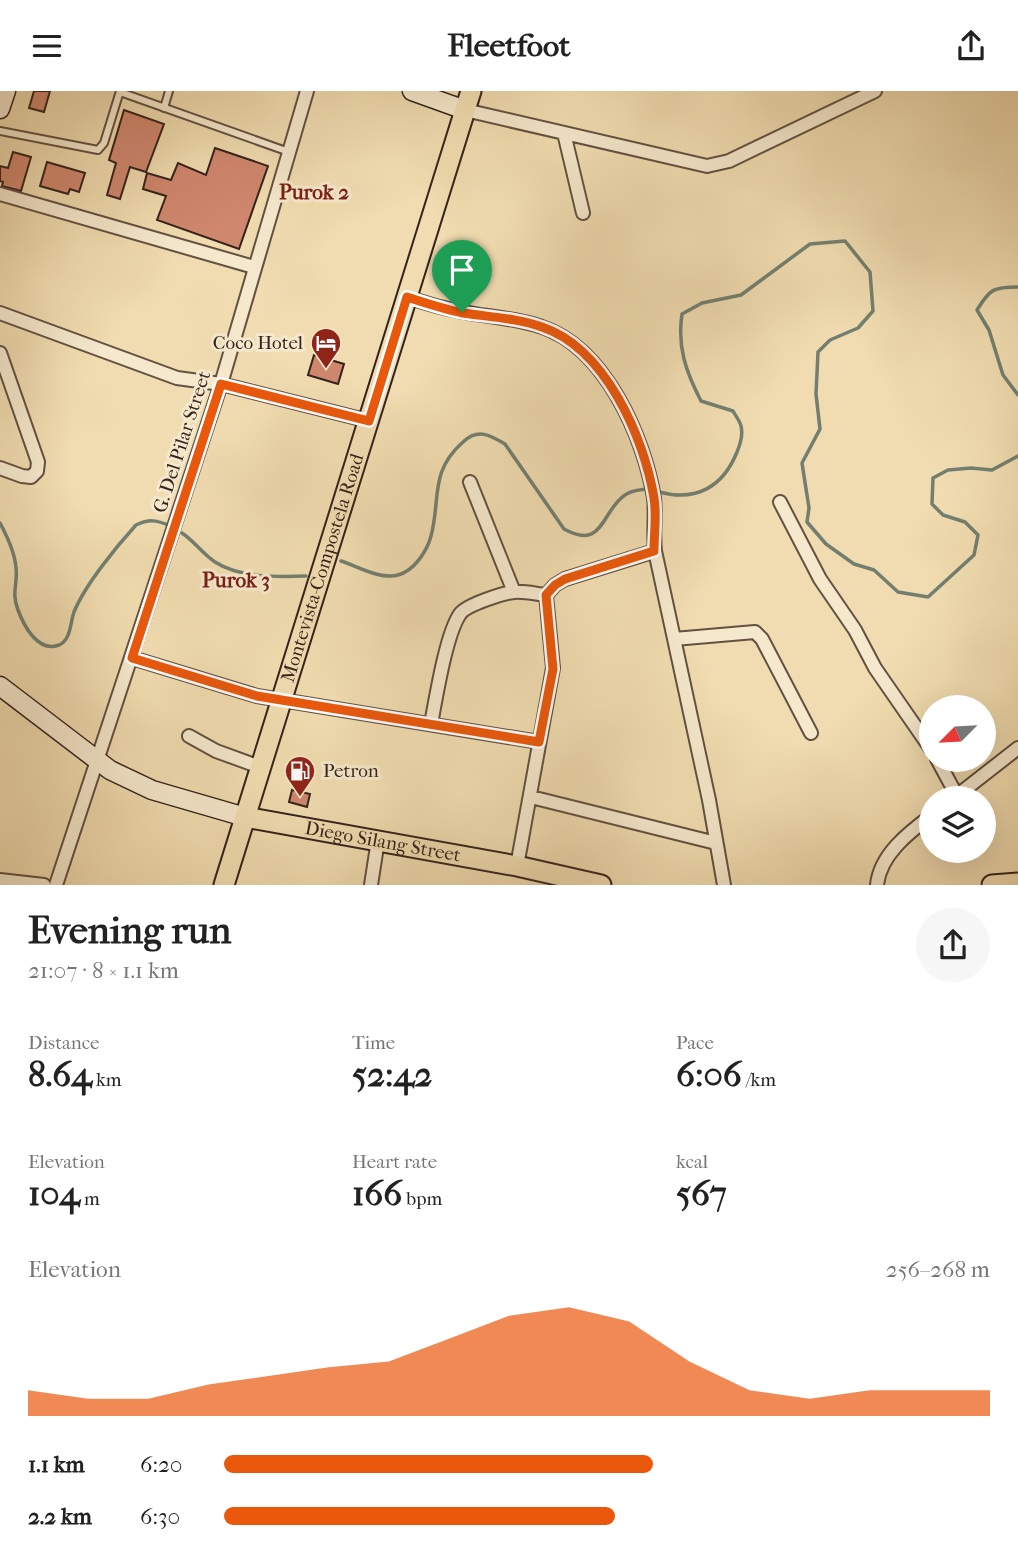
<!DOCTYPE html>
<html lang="en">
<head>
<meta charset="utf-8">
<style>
	body { margin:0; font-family:"IM FELL French Canon",serif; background:#f6f6f6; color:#222; height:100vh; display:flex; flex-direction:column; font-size:26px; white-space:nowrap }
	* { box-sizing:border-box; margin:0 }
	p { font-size:23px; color:#767676 }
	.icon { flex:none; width:38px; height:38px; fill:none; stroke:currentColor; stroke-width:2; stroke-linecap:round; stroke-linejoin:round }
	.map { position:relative; height:794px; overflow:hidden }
	.details { display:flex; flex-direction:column; background:#fff; flex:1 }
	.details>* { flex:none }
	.needle { width:46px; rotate:246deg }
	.tools { position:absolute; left:919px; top:604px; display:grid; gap:14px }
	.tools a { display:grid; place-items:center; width:77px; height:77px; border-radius:50%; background:#fff; box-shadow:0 7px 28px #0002; font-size:35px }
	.pin { position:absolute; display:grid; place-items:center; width:60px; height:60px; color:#fff; margin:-72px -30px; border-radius:50% 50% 50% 0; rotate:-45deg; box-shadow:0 0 7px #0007 }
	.pin .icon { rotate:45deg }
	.round { display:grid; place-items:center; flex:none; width:74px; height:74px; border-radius:37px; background:#f6f6f6 }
	.head { display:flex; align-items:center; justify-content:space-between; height:119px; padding:0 28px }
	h1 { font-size:38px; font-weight:700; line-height:52px }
	.metrics { display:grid; grid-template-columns:repeat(3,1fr); gap:10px; height:119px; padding:7px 28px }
	.metrics div { display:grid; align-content:center }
	.metrics b { font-size:35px; font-weight:700 }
	.metrics small { font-size:19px; font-weight:400 }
	.metrics p { font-size:19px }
	.chart { height:196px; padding:14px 28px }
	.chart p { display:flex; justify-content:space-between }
	.chart svg { width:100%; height:126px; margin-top:7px; fill:#ea580c; opacity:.7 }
	ul { padding:0 28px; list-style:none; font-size:23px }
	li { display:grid; grid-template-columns:112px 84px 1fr; align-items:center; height:52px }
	li i { height:18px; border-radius:9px; background:#ea580c }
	header { display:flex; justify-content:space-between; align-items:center; height:91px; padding:0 28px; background:#fff; font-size:32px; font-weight:700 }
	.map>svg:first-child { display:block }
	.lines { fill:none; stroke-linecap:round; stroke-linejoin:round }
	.stream { stroke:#727f70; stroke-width:3.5 }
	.building { fill:#cf876e; stroke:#34231c; stroke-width:2 }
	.lane-casing { stroke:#635141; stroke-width:10 }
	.street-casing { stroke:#635141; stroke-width:16 }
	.secondary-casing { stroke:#34231c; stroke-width:21 }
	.primary-casing { stroke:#34231c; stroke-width:23 }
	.lane { stroke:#f5e8cc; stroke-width:6 }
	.street { stroke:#f5e8cc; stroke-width:12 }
	.secondary { stroke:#f5e8cc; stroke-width:18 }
	.primary { stroke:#f0dcb0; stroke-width:19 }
	.route-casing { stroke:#fff; stroke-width:14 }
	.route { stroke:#ea580c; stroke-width:9 }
	.labels { text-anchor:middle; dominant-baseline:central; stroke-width:6; stroke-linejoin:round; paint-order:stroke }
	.poi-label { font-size:19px; fill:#34231c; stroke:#f5e8cc; text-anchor:end }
	.street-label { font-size:19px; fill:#34231c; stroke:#f5e8cc }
	.neighbourhood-label { font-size:21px; font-weight:bold; fill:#7a1f14; stroke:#f5e8cc }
</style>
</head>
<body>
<header><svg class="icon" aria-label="menu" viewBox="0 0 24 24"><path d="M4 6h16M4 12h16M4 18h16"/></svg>Fleetfoot<svg class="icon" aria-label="share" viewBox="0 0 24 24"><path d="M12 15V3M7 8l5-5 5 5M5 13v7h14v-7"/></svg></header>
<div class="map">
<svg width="1018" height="794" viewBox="0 0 1018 794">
	<rect width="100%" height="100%" fill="#f0dcb0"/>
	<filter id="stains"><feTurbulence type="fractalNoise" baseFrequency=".00286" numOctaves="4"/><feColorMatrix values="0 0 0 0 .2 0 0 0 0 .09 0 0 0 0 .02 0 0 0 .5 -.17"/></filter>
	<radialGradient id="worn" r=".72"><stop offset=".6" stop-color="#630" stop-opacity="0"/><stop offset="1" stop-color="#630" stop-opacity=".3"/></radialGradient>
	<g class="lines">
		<path class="stream" d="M1018,196C993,196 990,198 977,219L989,239L1003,284L1018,304
			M659,401C696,411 723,396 737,361C740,354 743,343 741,335C740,330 735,324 733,320L701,310C686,281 677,256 682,223L702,212L741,204L810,153L845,150L870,181L873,220L858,237L830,249L818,261L816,303L820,338L802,372L809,417L807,431L826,453L854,473L874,479L898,501L928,506L974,464L978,444L965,431L943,424L932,413L933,387L948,379L971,377L992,379L1018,365
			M0,432C7,445 15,462 16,477C18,493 11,501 18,519C24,535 38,562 59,554C71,549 70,532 74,521C85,494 116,456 136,434C149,428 156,429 168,434
			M182,442C194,450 203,463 215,471C240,487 277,486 306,485
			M341,470C357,475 380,489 398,484C414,480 427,460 431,445C441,408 429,381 463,351C478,337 490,344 505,353L564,438C604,460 601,420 625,404C631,399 640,399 647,398"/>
	</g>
	<path class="building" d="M34,0H50L44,21L29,17Z
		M124,19L164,33L146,81L130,76L120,108L107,104L116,72L109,69Z
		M215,57L268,75L239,158L157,129L166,105L143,98L147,82L171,89L178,72L206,84Z
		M13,61L31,66L21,100L2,95L3,91L0,90V75L8,77Z
		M47,71L85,82L79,101L70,98L68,103L40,95Z
		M314,264L344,273L338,293L308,284Z
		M292,699L310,703L307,716L289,711Z"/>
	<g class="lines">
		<g class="lane-casing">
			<path id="lane" d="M120,1L289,61
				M164,17L169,0
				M0,40L98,59L104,52L120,0"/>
		</g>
		<g class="street-casing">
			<path id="street" d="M465,19L707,75L729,70L875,0
				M564,42L583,122
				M0,103L254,176
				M407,206C425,212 444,218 463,221C489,226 517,227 542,236C605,257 644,346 654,407C656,424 653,442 655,460L709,709L724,794
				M0,222L177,287L221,293L369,330
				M0,262L38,371L37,380L31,386L22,385L0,377
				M470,391L514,501
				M780,411L820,488L855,539L875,577L931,658
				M674,548L755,541L762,548L811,642
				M132,567L257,605L539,651
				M431,633C436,607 446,543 460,523C466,514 503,502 514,501C525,500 536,503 546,504
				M189,645L216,660L260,676
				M937,668L957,705
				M531,706L716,752
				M954,707L1018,657
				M517,775L553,577L546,504L555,494L565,488L655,460
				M0,789L44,794
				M56,794L221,293L307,0
				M371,794L378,749
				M877,794C880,764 908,742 931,725"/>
		</g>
		<g class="secondary-casing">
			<path id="secondary" d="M412,0L465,19
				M0,18L6,0
				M0,595L110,679L152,699L245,726"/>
		</g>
		<g class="primary-casing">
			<g id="primary">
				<path id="s1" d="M245,726L517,775L601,794"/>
				<path id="s2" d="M224,794L471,0"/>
				<path d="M992,794L1018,792"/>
			</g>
		</g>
		<use href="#lane" class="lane"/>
		<use href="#street" class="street"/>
		<use href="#secondary" class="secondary"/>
		<use href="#primary" class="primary"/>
	</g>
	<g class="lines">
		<g class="route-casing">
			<path id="route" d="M407,206C425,212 444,218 463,222C489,226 517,227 542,236C605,257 644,346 654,407C657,424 654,442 654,460L565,488L555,494L546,504L553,578L539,651L257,605L132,567L221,293L369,330Z"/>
		</g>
		<use href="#route" class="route"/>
	</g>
	<defs>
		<g id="hotel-pin" transform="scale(1.575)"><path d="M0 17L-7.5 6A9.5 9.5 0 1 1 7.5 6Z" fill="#8f2418" stroke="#f5e8cc"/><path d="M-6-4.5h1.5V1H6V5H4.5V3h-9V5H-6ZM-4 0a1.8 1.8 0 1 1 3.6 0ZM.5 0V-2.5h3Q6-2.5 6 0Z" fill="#fff"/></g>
		<g id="fuel-pin" transform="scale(1.575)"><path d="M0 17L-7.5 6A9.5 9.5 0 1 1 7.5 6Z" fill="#8f2418" stroke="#f5e8cc"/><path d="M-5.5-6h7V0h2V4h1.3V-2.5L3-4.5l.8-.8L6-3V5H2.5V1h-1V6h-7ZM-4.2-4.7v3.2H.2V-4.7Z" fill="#fff"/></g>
	</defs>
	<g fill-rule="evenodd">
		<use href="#hotel-pin" x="326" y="252"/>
		<use href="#fuel-pin" x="300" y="680"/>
	</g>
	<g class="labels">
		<g class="poi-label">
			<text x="303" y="252">Coco Hotel</text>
			<text x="323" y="680" text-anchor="start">Petron</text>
		</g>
		<g class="street-label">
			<text transform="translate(182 351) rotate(-72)">G. Del Pilar Street</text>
			<text stroke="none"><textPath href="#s2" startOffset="332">Montevista-Compostela Road</textPath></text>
			<text stroke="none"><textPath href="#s1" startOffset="140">Diego Silang Street</textPath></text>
		</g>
		<g class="neighbourhood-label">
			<text x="314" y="101">Purok 2</text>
			<text x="236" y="489">Purok 3</text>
		</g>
	</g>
	<rect width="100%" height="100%" filter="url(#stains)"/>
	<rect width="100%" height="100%" fill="url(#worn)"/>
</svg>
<div class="tools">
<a><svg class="needle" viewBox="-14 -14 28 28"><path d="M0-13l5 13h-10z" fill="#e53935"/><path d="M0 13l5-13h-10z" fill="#767676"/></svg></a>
<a><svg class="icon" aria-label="layers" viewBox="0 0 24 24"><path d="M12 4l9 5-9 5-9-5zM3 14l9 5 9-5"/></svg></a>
</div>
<div class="pin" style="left:462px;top:221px;background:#1e9e55"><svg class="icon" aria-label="arrive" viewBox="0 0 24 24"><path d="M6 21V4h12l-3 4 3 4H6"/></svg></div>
</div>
<section class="details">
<div class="head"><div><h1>Evening run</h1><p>21:07 · 8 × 1.1 km</p></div><a class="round"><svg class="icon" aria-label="share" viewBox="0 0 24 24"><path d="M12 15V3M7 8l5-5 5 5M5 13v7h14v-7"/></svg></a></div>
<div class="metrics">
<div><p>Distance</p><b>8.64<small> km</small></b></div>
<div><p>Time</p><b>52:42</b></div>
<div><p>Pace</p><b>6:06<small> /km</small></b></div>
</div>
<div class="metrics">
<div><p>Elevation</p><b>104<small> m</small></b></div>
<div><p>Heart rate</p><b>166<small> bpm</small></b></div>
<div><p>kcal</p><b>567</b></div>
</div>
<div class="chart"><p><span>Elevation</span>256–268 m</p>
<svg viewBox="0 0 160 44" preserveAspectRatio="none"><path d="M0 44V35L10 38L20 38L30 33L40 30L50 27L60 25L70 17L80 9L90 6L100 11L110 25L120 35L130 38L140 35L150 35L160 35V44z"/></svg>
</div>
<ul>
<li><b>1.1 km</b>6:20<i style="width:56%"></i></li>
<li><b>2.2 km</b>6:30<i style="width:51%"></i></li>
</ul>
</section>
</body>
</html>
